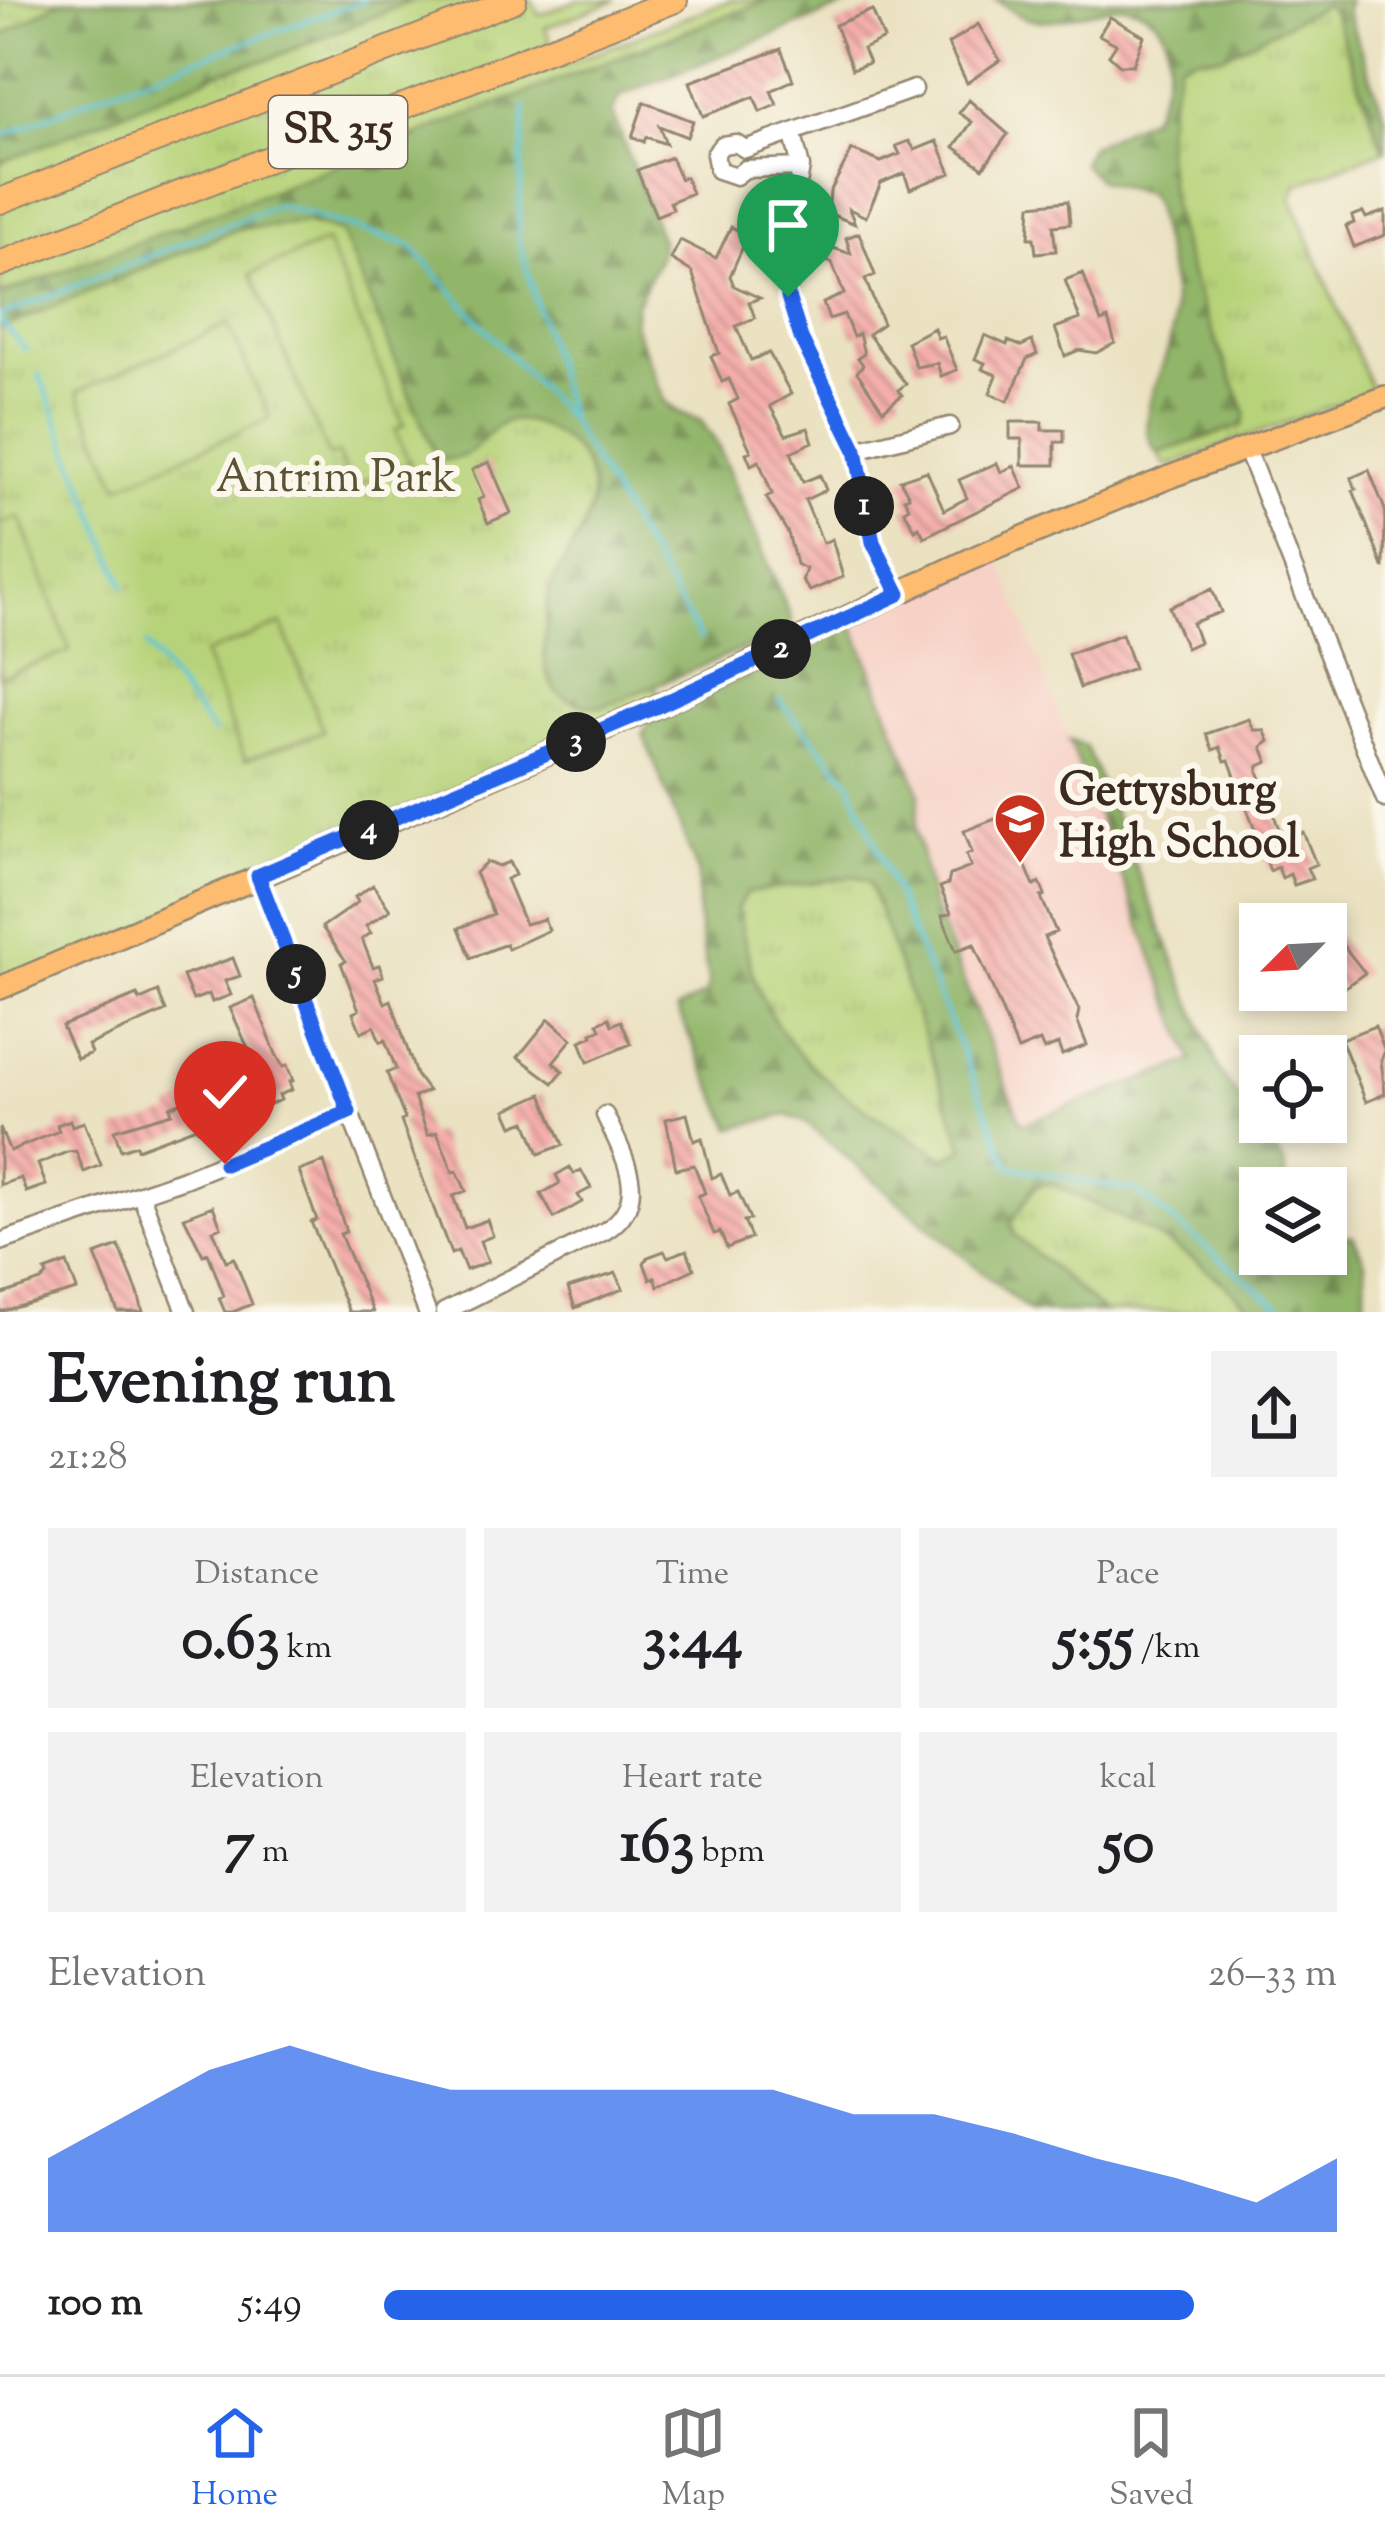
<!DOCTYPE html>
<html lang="en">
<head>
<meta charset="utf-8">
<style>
	body { margin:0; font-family:"Sorts Mill Goudy",serif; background:#f2f2f2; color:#202124; height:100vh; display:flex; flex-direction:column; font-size:45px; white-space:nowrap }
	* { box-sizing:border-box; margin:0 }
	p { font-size:39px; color:#757577 }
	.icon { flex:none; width:66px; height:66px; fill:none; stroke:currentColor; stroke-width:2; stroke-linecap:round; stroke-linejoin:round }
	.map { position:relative; height:1312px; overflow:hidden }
	.sheet { display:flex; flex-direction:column; background:#fff; flex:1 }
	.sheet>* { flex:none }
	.needle { width:78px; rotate:246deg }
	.controls { position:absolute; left:1239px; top:903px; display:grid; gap:24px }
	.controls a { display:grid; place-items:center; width:108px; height:108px; border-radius:0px; background:#fff; box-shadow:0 6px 18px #0003; font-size:60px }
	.pin { position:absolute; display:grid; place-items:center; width:102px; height:102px; color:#fff; margin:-123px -51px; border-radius:50% 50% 50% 0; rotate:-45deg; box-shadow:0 0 12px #0007 }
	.pin .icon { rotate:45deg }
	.km { position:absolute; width:60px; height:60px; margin:-30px; border-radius:50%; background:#222; color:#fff; font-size:33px; line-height:60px; text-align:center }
	.round { display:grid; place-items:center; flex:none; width:126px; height:126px; border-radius:0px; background:#f2f2f2 }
	.headline { display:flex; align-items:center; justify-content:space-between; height:204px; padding:0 48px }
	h1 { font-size:66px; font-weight:800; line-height:90px }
	.metrics { display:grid; grid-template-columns:repeat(3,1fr); gap:18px; height:204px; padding:12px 48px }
	.metrics div { display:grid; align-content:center; border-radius:0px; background:#f2f2f2; text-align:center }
	.metrics b { font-size:60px; font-weight:800 }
	.metrics small { font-size:33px; font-weight:400 }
	.metrics p { font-size:33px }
	.chart { height:336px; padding:24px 48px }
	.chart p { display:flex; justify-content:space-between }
	.chart svg { width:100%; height:216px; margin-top:12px; fill:#2563eb; opacity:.7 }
	ul { padding:0 48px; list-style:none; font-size:39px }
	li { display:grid; grid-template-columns:192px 144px 1fr; align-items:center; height:90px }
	li i { height:30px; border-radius:15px; background:#2563eb }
	.dock { display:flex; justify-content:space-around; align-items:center; height:168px; border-top:3px solid #e0e0e0; background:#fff; font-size:33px; color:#757577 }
	.dock a { display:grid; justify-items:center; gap:6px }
	.dock .current { color:#2563eb }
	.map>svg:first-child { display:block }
	.built { fill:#f7d1c6 }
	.grass { fill:url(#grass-tufts); stroke:#797e4c; stroke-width:3 }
	.forest { fill:url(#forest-firs); stroke:#667044; stroke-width:3; fill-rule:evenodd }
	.pitch { fill:#b7d379; stroke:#797e4c; stroke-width:3 }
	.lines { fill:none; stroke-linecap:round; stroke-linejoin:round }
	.stream { stroke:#5ac4d4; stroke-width:4.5 }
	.building { fill:url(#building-back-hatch) }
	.minor-casing { stroke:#938670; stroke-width:21 }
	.major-casing { stroke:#938670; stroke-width:26 }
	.highway-casing { stroke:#938670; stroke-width:28 }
	.minor { stroke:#fff; stroke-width:16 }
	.major { stroke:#fdbc6f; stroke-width:21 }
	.highway { stroke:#fdbc6f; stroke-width:24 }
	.route-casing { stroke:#fff; stroke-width:24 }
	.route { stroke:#2563eb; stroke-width:15 }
	.labels { text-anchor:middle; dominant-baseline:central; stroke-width:12; stroke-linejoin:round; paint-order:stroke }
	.shield { fill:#fbf7ec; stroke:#75685c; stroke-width:3 }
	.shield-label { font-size:42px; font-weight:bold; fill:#3b2a1e }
	.park-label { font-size:45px; fill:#5a5435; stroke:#fbf7ec }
	.poi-label { font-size:45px; font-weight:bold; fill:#3b2a1e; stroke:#fbf7ec; text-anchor:start }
</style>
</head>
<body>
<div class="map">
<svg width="1385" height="1312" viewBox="0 0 1385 1312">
	<defs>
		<pattern id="grass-tufts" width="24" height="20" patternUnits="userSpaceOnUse" patternTransform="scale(3)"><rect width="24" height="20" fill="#b7d379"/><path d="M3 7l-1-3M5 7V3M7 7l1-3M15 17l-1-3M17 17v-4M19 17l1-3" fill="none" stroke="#9eb568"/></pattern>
		<pattern id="forest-firs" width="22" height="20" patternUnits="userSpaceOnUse" patternTransform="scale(3)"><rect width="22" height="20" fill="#91b569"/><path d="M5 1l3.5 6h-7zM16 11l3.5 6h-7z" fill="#789356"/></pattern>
		<pattern id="building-back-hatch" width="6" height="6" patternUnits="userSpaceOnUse" patternTransform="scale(3)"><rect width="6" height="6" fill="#f5afac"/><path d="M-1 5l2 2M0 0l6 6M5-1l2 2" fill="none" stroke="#c88f8b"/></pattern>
	</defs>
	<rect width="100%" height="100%" fill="#fbf7ec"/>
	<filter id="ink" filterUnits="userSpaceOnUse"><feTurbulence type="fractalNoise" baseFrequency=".00833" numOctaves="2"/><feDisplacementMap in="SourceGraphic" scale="24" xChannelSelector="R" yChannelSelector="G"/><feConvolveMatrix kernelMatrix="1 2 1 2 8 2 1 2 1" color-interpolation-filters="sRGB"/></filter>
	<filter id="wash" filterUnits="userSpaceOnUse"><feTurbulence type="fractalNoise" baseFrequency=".004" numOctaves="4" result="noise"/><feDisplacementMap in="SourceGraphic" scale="48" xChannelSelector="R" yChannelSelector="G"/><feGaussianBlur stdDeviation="2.7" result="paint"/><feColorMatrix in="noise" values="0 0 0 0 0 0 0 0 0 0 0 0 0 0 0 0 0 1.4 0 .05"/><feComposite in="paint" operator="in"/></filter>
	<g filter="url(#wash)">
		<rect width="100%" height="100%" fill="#ebe2c2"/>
		<path class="built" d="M998,555L1193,1061L1021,1124L931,902L916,828L919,793L853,624Z"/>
		<path class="grass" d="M0,0H532L539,15L578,0H616L545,28L561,66L730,0H768L565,77L640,254L634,324L664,400L717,444L792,621L653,681L662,704L0,988Z
			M1325,4L1333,13L1384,150L1296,185L1292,199L1372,391L1166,467L1158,453L1243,425C1210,333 1165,236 1166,136C1166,112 1175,86 1179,63L1193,57L1223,56Z
			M862,817L992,1137L1260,1254L1285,1312H1063L789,1099L720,885Z"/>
		<path class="forest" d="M61,0H414L269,59L220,72L0,163V37Z
			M768,0H860L621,95L612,112L661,241L660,255L635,306L634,325L664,400L673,410L701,421L717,444L792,621L788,631L602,707C546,703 541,675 546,626C547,615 546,599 550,589C570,541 619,501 573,448C560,435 536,420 517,420C492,420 484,445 465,455C458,459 445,459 438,461L341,232L307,222L237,229L0,329V295Z
			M996,0H1349L1346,10L1385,116V152L1333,13L1325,5L1222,56L1193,57L1179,63C1175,87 1166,113 1166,137C1165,235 1210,324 1246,413L1243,425L1158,453C1131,423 1161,378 1169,346C1182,299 1163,251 1154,205L1148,193L1100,181L1082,163L1090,147L1151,116C1169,79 1186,20 1130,7C1106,2 1059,27 1028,19C1018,16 1005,5 996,0Z
			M853,624L920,793L916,828L931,902L1022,1124L1193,1061L1069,740L1086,747L1220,1072L1284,1163L1286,1188H1260V1254H1326V1237L1353,1236L1365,1262V1312H1253C1200,1250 1123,1219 1051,1183L1036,1186L1011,1222L1015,1236L1104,1312H1030L805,1122L788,1115L732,1128L677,1009L706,994L709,984L698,920V872L643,734L649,722ZM855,876L869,882L964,1148L946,1158C877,1118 799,1076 763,1000C750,973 745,939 737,909L746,893Z"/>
		<path class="pitch" d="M326,242L404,425L395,430L409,463L352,487L338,454L329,457L251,274Z
			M228,324L270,418L119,486L77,392Z
			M20,517L70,651L0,677V524Z
			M282,624L323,731L245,760L204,654Z"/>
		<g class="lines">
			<path class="stream" d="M525,107L518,237L569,420L700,638
				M0,137L103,93L364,0
				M0,316L278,205L410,245L569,420
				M0,321L26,350
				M39,374L124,586
				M146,645L214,733
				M779,700L849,780L1010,1167L1136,1191L1287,1312"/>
		</g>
		<g id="blocks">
			<path class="building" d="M872,10L884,39L863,49L869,63L852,69L835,25Z
				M1110,17L1144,36L1133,65H1120L1109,55L1116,44L1099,35Z
				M978,24L1000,60L967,83L948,44Z
				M781,49L793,80L771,91L777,105L760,112L754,97L703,116L690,82Z
				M969,100L1008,134L983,168L954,147L972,122L959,113Z
				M644,102L693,121L687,137L659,126L666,144L646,137L644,142L632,137Z
				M909,141L915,150L937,141L951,173L910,189L904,173L881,183L866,217L849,209L855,224L828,213L830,192L852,150L881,162L900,154L896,146Z
				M671,157L680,179L685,177L692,193L670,202L673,209L656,216L637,170Z
				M1068,201L1070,224L1053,226L1056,251L1036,253L1034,238H1029L1031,205Z
				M1385,211V235L1354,247L1346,226L1354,223L1352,216L1363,212L1366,218Z
				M731,227L748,235L730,276L734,286L760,298L749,302L755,318L736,326L751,360L769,353L791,394L770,406L786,435L808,428L813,442L791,452L803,482L820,475L826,490L805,500L823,543L832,539L843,577L810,591L802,581L806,569L796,564L788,533L766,497L772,494L759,461L751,465L746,453L751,451L729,404L738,399L729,379L722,382L711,356L719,353L692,272L671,259L680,240L716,258Z
				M859,233L875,275L865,279L883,324L868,334L906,384L898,390L902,395L883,410L857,372L863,365L858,358L864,354L859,334L853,337L844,314L829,319L823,303L844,294L832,263L819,258L824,245L851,254L846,238Z
				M1083,273L1101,322L1108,319L1115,343L1096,353L1079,350L1065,356L1055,328L1080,319L1065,280Z
				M934,328L937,338L943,336L957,370L941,376L937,363L916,367L907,342Z
				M985,335L1007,345L1008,341L1021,346L1032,341L1037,354L1027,359L1008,401L990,393L997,375L982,369L985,363L975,359Z
				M1010,422H1042V430H1064V442H1055V465H1022V439H1010Z
				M489,462L511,513L488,523L478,500L484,497L472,470Z
				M997,463L1001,472L1014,466L1024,488L924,537L919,527L915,530L904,510L909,507L904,498L909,496L900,480L927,471L944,510L967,498L959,480Z
				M1369,470L1385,510L1384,569L1353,490L1356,489L1351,478Z
				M1212,589L1221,612L1192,623L1199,642L1186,648L1169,607Z
				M1122,634L1134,668L1080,688L1068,654Z
				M1249,719L1254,730H1264L1269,741L1262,747L1268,762L1259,766L1258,771L1283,840L1303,832L1316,864L1307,868L1312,879L1294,885L1290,874L1282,878L1278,867L1270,871L1229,760L1225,761L1220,747L1213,750L1206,734Z
				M1000,817L1007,820L1034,886L1040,883L1045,895L1041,897L1056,932L1044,937L1079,1010L1077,1020L1087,1045L1062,1055L1058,1044L1044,1050L1040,1041L1018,1050L974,944L956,951L942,916L951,913L940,887L948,884L950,875L971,867L966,855L972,852L964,831Z
				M509,862L515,875L506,879L525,924L544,919L549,930L508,949L506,944L471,958L459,928L493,914L475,873L486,862L499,866Z
				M373,885L390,910L366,926L371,933L362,939L373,967L379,965L383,976L375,979L385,1003L391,1000L416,1075L428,1091L414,1097L428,1135L437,1132L453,1172L457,1171L466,1191L453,1196L465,1228L487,1220L493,1236L480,1241L488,1262L466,1270L458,1251L451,1254L401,1121L405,1119L387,1073L396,1069L385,1040L380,1042L374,1026L361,1032L353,1013L359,1010L341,963L346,961L322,927L358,902L355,897Z
				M1326,924L1365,973L1341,990L1326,968Z
				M233,958L240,976L225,981L231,995L212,1002L209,994L193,1000L183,976Z
				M158,992L166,1011L88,1045L91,1053L77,1059L62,1026L137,995L140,1000Z
				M254,998L276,1054L283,1067L287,1065L293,1081L289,1082L292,1090L279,1095L281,1100L255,1110L249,1093L257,1089L253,1080L261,1077L230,1008Z
				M609,1018L612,1025L621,1021L631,1044L588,1062L580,1041L593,1036L592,1033L601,1029L598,1023Z
				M549,1019L572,1039L553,1062L563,1071L553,1083L518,1057Z
				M1375,1026L1385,1051L1381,1060L1385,1094L1366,1102L1341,1039Z
				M542,1094L563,1145L539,1154L526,1121L513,1126L506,1110Z
				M183,1102L185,1109L203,1103L210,1126L198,1130L196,1127L137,1149L136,1145L121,1150L114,1130L172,1113L170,1107Z
				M687,1114L694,1141L702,1138L712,1178L721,1174L730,1195L738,1192L750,1219L744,1221L751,1238L727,1248L720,1232L714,1234L698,1196L705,1193L694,1165L676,1169L666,1119Z
				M70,1120L72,1126L84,1122L101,1165L84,1172L76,1151L67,1152L38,1164L46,1185L26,1192L21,1178L0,1185V1128L10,1151L59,1131L57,1125Z
				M324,1162L346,1232L340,1234L373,1312H349L311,1222L317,1220L299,1171Z
				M570,1167L574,1174L581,1170L591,1188L578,1195L582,1202L554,1218L541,1194L560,1183L556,1175Z
				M213,1206L221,1227L213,1230L226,1261L234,1258L252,1304L233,1312H225L219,1298L224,1296L208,1253L203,1255L184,1217Z
				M119,1246L138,1293L143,1312H118L95,1255Z
				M687,1250L694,1269L658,1286L655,1277L650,1279L644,1263L648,1257L664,1251L668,1257Z
				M67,1263L77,1290L0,1312V1295L41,1281L47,1275L45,1271Z
				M616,1273L623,1289L575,1308L568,1288Z"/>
		</g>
	</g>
	<g filter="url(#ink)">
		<use href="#blocks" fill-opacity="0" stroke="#938670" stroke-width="3"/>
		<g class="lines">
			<g class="minor-casing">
				<path id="minor" d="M793,135L801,167L787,247L788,297L801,337L856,450L873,542L899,594
					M801,167L745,169L736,176L718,170L715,154L722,145L736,143L745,149L914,89
					M1246,448L1385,799
					M856,450L950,426
					M258,876L427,1312
					M141,1195L186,1312
					M0,1242L184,1179L349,1112
					M444,1312L605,1231C653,1201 623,1155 605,1115"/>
			</g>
			<g class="major-casing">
				<path id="major" d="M0,988L662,704L980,555L1172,476L1385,397"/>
			</g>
			<g class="highway-casing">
				<path id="highway" d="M0,201L514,0
					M0,264L675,0"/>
			</g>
			<use href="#minor" class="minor"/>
			<use href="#major" class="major"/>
			<use href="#highway" class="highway"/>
		</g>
	</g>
	<g class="lines" filter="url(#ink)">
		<g class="route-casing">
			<path id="route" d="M225,1164L349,1112L258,876L662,704L899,594L873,542L856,450L801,338L788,297"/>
		</g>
		<use href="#route" class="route"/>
	</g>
	<defs>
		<g id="school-pin" transform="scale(2.7)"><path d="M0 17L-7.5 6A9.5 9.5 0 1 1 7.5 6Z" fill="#c8321e" stroke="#fbf7ec"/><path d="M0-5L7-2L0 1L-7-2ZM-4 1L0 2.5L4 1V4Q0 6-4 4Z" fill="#fff"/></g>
	</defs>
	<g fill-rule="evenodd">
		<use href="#school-pin" x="1020" y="819"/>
	</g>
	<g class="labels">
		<rect class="shield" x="269" y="96" width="138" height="72" rx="9"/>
		<g class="shield-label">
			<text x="338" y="132">SR 315</text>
		</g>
		<g class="park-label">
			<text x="336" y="480">Antrim Park</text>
		</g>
		<g class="poi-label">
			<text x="1059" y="793">Gettysburg<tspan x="1059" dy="52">High School</tspan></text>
		</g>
	</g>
</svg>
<div class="controls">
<a><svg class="needle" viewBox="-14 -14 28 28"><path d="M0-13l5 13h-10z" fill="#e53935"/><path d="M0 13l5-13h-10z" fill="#757577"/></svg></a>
<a><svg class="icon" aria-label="locate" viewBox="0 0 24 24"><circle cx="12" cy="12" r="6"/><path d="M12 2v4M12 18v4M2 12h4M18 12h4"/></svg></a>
<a><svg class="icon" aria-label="layers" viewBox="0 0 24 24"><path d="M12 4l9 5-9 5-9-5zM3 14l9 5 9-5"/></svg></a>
</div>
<div class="pin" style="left:788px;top:297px;background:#1e9e55"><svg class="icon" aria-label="arrive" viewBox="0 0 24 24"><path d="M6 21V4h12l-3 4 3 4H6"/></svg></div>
<div class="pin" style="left:225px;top:1164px;background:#d93025"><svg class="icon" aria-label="check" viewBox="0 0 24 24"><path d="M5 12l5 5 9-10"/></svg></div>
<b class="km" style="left:864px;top:506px">1</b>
<b class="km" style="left:781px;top:649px">2</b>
<b class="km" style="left:576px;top:742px">3</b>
<b class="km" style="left:369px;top:830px">4</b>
<b class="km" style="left:296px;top:974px">5</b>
</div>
<section class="sheet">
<div class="headline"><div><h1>Evening run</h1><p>21:28</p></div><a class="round"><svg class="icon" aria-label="share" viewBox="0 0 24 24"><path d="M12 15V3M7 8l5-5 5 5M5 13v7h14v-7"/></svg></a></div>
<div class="metrics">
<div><p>Distance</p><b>0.63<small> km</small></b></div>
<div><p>Time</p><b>3:44</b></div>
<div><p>Pace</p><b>5:55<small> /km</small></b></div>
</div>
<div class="metrics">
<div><p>Elevation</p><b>7<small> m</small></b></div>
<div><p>Heart rate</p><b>163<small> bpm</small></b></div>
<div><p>kcal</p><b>50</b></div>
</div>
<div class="chart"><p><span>Elevation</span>26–33 m</p>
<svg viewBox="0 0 160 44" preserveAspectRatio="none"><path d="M0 44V29L10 20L20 11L30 6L40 11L50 15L60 15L70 15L80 15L90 15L100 20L110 20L120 24L130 29L140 33L150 38L160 29V44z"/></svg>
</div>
<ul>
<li><b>100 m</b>5:49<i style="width:85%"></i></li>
</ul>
</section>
<nav class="dock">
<a class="current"><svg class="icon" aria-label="home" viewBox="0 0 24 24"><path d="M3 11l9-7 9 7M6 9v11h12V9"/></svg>Home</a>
<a><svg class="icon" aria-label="map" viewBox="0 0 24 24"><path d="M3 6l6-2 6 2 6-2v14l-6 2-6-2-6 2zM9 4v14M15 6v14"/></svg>Map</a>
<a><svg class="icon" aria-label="saved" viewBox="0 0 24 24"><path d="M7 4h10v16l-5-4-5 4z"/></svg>Saved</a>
</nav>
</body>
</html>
